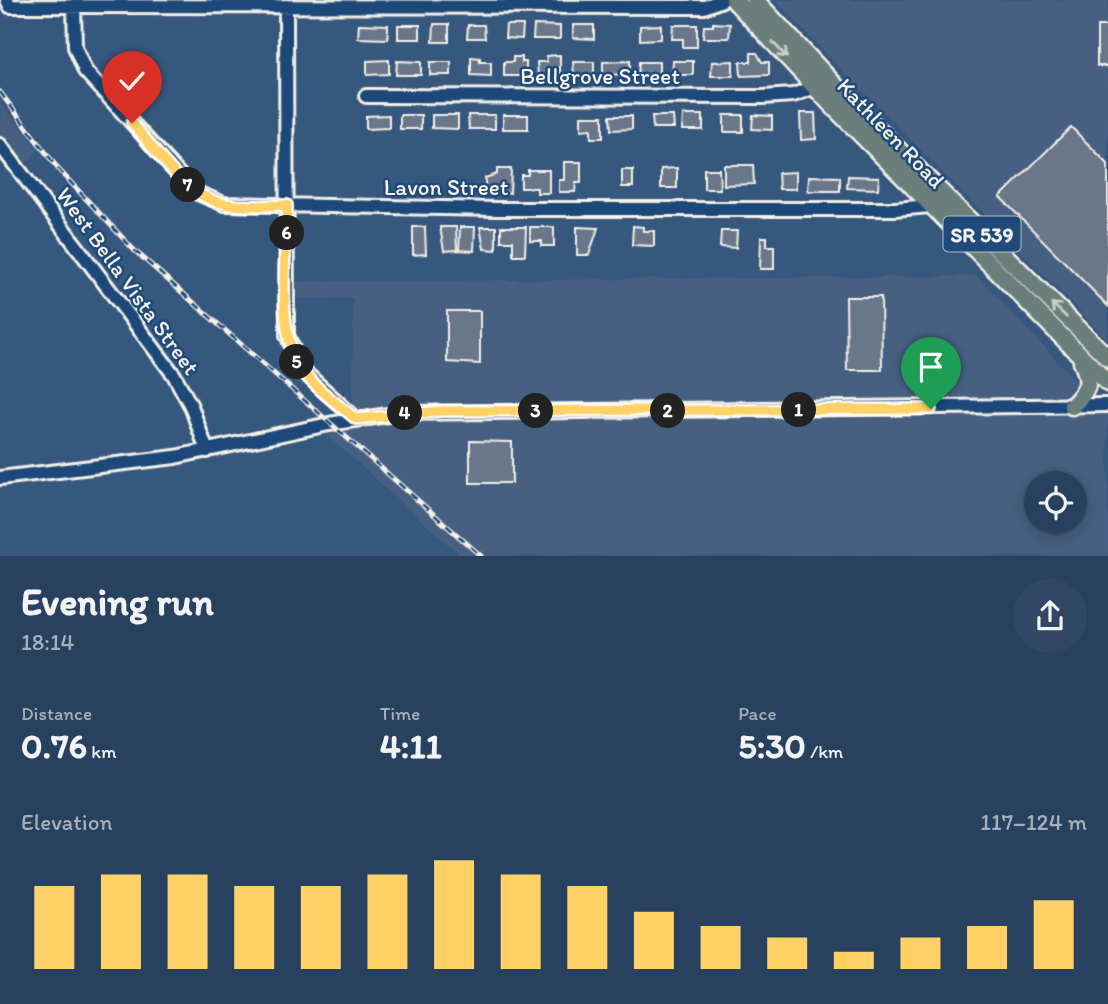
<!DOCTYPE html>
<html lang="en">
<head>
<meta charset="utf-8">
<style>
	body { margin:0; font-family:Itim,sans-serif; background:#304864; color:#f1f3f6; height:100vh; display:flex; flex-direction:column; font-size:26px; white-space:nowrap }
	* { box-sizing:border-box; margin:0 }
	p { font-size:23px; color:#a5afbc }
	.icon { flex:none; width:38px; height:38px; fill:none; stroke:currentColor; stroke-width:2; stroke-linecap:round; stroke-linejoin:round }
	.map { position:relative; height:556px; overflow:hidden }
	.drawer { display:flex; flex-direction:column; background:#28415e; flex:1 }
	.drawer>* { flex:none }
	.controls { position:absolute; left:1024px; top:471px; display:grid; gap:14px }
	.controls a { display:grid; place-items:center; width:63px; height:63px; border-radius:50%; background:#28415e; box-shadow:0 4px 18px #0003,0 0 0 2px #445a73; font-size:35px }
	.pin { position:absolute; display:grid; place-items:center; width:60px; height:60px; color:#fff; margin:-72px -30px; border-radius:50% 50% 50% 0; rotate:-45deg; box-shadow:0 0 7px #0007 }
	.pin .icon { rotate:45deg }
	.km { position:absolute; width:35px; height:35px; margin:-18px; border-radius:50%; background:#222; color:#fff; font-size:19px; line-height:35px; text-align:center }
	.round { display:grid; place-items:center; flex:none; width:74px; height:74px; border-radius:37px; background:#304864 }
	.headline { display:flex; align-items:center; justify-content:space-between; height:119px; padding:0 21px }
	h1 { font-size:38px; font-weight:700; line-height:52px }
	.stats { display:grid; grid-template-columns:repeat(3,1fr); gap:10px; height:119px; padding:7px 21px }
	.stats div { display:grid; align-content:center }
	.stats b { font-size:35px; font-weight:700 }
	.stats small { font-size:19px; font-weight:400 }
	.stats p { font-size:19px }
	.chart { height:196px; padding:14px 21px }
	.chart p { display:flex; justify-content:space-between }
	.chart svg { width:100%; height:126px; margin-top:7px; stroke:#ffd166; stroke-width:6 }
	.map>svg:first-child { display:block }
	.built { fill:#466081; fill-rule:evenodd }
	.building { fill:#6a7689; stroke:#f4f1e8; stroke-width:2 }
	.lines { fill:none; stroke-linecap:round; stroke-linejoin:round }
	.minor-casing { stroke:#f4f1e8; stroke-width:18 }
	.major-casing { stroke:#f4f1e8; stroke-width:21 }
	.minor { stroke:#1f4a7a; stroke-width:12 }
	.major { stroke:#6b7f7c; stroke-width:16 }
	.rail-casing { stroke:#f4f1e8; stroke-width:5 }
	.rail { stroke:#1f4a7a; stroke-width:2.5; stroke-dasharray:8; stroke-linecap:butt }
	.oneway { stroke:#cbcfc8 }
	.route-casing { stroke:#fff; stroke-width:14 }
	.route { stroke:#ffd166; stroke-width:9 }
	.labels { text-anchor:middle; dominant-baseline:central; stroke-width:5; stroke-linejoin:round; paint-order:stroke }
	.shield { fill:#1f4a7a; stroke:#b4bfc7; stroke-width:2 }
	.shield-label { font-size:21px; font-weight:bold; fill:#f4f1e8 }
	.street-label { font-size:23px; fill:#f4f1e8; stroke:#1f4a7a }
</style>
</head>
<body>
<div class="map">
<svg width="1108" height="556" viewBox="0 0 1108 556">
	<rect width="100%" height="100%" fill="#36577e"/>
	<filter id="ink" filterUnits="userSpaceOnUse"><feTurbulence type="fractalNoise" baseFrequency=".0143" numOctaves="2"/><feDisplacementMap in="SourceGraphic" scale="14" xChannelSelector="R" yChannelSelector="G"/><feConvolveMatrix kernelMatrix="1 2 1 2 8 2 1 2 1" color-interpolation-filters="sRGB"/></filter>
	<g filter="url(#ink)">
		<path class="built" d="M775,0H1108V340L825,53Z
			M0,103L39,150L23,167L0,137Z
			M977,276L1083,388L1071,401L442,406L357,413L353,410V298L290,299L291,282Z
			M1105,410L1108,413V556H461L322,431L402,418L442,416ZM1036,483H1074V522H1036Z"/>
		<path class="building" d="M713,23L730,24L729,38H703L704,26H713Z
			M359,24L388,25V39L358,38Z
			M434,24H449V42H433Z
			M398,25H420V39H398Z
			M468,25H484L485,38H467Z
			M506,25H523L522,39L505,38Z
			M534,25L560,26V39H533Z
			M573,25H594V39L573,38Z
			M661,25V39L640,40V26Z
			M673,25H697V47H683V39H672Z
			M1097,26H1108V66H1097Z
			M751,53H757L762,62H769V75L741,76L740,62H751Z
			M560,55V75L538,76L537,62H547L546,56Z
			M471,57L480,58V62H491V76L471,75Z
			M513,57H522V62H526V76H504V62H513Z
			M389,60V74L367,75V61Z
			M397,61L421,62V75H396Z
			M630,61V74L603,75V62Z
			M673,61H693V75H672Z
			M733,61V76H711L712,62Z
			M430,62H451V75H430Z
			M573,62H594V75H574Z
			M639,62H659V75H638Z
			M800,113H815L816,139L801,140Z
			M389,115V128L366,129V116Z
			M400,115H421V129H400Z
			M432,115H458V129L432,128Z
			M468,115H495V129H469Z
			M503,115H528V129H503Z
			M683,115H703V130H682Z
			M724,115H743V132H724Z
			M753,115L772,116V130L752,129Z
			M581,116H603V138H591V129L581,130Z
			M610,116H632V129L611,130Z
			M652,116H673L674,128H653Z
			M1071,127L1108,164V306L1000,197Z
			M564,162H581V183H576L575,192H559V180H564Z
			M724,165H753L754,184L724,185Z
			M677,168V188H661V169Z
			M497,169H511L510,193L485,190V178L497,174Z
			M704,169H719L720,189H704Z
			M528,170H549V193H537V188H521V175H528Z
			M622,170H633V187H622Z
			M796,172V189H779L778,173Z
			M809,176L840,177V191H808Z
			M848,176L879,177L878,189L847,188Z
			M633,226L643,227V231H654V246L632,245Z
			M413,227H425L426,254L413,255Z
			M440,227H456L457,250L444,251Z
			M460,227H475L474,251L459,250Z
			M480,227H496V250L484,249Z
			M501,227H526L525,255H513V241H501Z
			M530,227H554V246H542V241H530Z
			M577,227L598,228L589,255H577Z
			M721,231H737L736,248L720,247Z
			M761,237H767V246H774V269H760Z
			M846,297H881L882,370H847Z
			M447,311H480V364L447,362Z
			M470,441L512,442V483H470Z"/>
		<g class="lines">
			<g class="minor-casing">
				<path id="minor" d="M7,0L10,6L704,7L722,0
					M74,5L75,47L85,71L195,192L224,204L497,209H895L930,206
					M286,6L287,335L302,370L356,419
					M366,96L763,97L793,95L821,85
					M0,145L174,375L191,406L207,451
					M0,478L175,457L329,424L401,413L1108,405"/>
			</g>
			<g class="major-casing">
				<path id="major" d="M734,0L831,104L1108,383
					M755,0L857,109L1108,358
					M1072,406C1088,390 1092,383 1082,362"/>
			</g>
			<use href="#minor" class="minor"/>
			<use href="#major" class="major"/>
			<g class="rail-casing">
				<path id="rail" d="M0,92L59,170L134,250L481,556"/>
			</g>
			<use href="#rail" class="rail"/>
		</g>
		<defs><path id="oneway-shaft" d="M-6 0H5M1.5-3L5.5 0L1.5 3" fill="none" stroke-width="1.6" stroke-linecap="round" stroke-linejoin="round" transform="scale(1.75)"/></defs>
		<g class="oneway">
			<use href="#oneway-shaft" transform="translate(780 50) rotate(47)"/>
			<use href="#oneway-shaft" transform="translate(1059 310) rotate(-137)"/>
		</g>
	</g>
	<g class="lines" filter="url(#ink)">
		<g class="route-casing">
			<path id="route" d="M132,123C156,150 183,194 221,203C241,208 266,205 287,205C287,252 274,333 303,371C317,390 338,404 356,419L442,411L931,409"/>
		</g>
		<use href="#route" class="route"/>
	</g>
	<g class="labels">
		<rect class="shield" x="943.5" y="216.5" width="77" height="35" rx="5"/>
		<g class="shield-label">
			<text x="982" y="234">SR 539</text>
		</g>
		<g class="street-label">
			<text x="600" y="76">Bellgrove Street</text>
			<text transform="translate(891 133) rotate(46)">Kathleen Road</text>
			<text x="446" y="187">Lavon Street</text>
			<text transform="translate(128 281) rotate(54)">West Bella Vista Street</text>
		</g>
	</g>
</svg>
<div class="controls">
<a><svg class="icon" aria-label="locate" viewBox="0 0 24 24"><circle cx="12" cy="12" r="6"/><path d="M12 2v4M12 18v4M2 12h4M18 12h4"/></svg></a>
</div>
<div class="pin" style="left:931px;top:409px;background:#1e9e55"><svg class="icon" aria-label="arrive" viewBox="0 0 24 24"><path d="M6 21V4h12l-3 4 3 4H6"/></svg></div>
<div class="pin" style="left:132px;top:123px;background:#d93025"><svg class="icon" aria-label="check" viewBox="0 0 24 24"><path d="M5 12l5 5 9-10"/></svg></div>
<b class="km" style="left:799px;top:410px">1</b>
<b class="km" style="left:668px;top:411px">2</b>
<b class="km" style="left:536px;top:411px">3</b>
<b class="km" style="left:405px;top:413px">4</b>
<b class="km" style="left:297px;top:362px">5</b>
<b class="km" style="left:287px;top:233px">6</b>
<b class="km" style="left:188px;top:185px">7</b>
</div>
<section class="drawer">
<div class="headline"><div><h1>Evening run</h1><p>18:14</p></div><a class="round"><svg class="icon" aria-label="share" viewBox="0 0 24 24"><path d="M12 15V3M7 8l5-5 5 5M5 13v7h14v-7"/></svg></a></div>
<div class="stats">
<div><p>Distance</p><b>0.76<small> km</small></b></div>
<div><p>Time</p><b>4:11</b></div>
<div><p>Pace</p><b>5:30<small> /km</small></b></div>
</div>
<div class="chart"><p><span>Elevation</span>117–124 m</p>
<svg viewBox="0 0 160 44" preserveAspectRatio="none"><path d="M5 44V15M15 44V11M25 44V11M35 44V15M45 44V15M55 44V11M65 44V6M75 44V11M85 44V15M95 44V24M105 44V29M115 44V33M125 44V38M135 44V33M145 44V29M155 44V20"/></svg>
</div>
</section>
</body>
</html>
